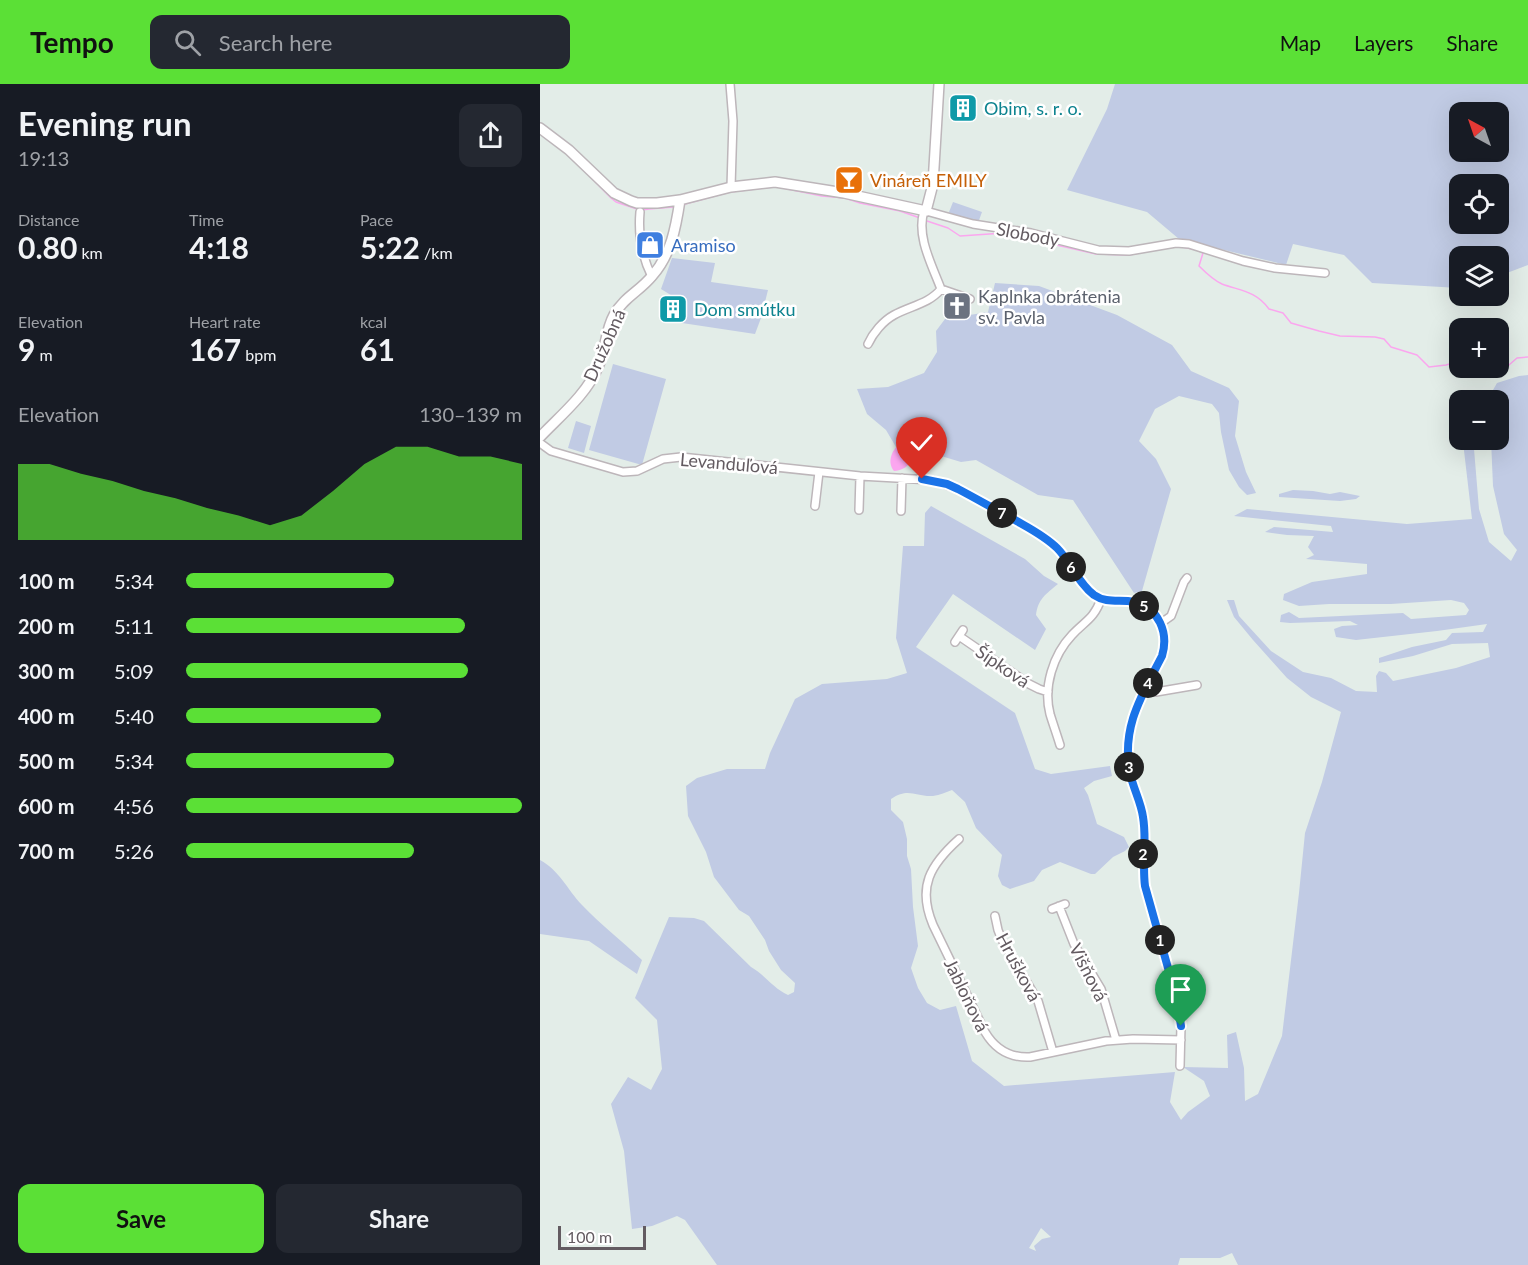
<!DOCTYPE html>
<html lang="en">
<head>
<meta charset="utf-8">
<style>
	body { margin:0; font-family:Lato,sans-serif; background:#242831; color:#f1f3f6; height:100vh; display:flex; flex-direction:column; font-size:22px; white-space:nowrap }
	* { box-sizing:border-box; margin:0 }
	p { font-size:20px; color:#9ea1a6 }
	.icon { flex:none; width:33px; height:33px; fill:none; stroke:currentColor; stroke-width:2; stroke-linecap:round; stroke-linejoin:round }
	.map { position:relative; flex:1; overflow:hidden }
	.sheet { display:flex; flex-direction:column; background:#171b24; width:540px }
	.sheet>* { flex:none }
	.needle { width:39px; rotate:320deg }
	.buttons { position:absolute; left:909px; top:18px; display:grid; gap:12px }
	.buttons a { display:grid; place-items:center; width:60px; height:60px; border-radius:12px; background:#171b24; box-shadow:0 6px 24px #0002; font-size:30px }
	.scale { position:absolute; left:18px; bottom:15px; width:88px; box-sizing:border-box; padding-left:6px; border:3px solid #635b61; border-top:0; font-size:16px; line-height:21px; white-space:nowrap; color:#635b61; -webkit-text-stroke:4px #fff; paint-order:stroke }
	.pin { position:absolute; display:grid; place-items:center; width:51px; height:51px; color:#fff; margin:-62px -26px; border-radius:50% 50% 50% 0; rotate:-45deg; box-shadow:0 0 6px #0007 }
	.pin .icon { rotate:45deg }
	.km { position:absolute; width:30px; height:30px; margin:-15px; border-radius:50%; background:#222; color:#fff; font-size:16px; line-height:30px; text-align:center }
	.round { display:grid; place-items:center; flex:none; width:63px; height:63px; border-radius:12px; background:#242831 }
	.summary { display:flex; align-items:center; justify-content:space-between; height:102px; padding:0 18px }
	h1 { font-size:33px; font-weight:700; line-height:45px }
	.stats { display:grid; grid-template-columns:repeat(3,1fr); gap:9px; height:102px; padding:6px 18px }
	.stats div { display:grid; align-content:center }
	.stats b { font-size:30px; font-weight:700 }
	.stats small { font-size:16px; font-weight:400 }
	.stats p { font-size:16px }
	.chart { height:168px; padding:12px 18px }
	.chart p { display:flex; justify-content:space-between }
	.chart svg { width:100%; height:108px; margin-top:6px; fill:#5be036; opacity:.7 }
	.cta { display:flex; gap:12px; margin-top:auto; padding:12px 18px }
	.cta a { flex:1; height:69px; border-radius:12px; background:#5be036; color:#111; font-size:24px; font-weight:700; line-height:69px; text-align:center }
	.cta a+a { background:#242831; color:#f1f3f6 }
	ul { padding:0 18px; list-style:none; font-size:20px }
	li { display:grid; grid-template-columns:96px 72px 1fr; align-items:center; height:45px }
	li i { height:15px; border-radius:8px; background:#5be036 }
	header { display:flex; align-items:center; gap:36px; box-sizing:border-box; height:84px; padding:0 30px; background:#5be036; color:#111 }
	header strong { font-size:28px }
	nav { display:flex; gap:33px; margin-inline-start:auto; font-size:21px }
	.search { width:420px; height:54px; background:#242831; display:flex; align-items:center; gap:15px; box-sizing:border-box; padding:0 21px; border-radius:12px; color:#9ea1a6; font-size:22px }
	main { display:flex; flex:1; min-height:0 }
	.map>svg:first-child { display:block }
	.green { fill:#c1cbe4; fill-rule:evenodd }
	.water { fill:#fba6ef }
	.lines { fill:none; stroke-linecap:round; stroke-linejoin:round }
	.stream { stroke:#fba6ef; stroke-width:1.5 }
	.minor-casing { stroke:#bdb6ba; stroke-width:10 }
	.tertiary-casing { stroke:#bdb6ba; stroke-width:12 }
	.minor { stroke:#fff; stroke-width:7 }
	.tertiary { stroke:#fff; stroke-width:9 }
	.route-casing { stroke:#fff; stroke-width:12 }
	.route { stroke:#1a73e8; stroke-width:8 }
	.labels { text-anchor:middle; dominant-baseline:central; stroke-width:5; stroke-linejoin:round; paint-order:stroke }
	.culture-label { font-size:18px; fill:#0d838f; stroke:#fff; text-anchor:start }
	.food-label { font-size:18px; fill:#c56008; stroke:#fff; text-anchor:start }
	.street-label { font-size:18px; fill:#635b61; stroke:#fff }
	.shop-label { font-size:18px; fill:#366cbe; stroke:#fff; text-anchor:start }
	.worship-label { font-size:18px; fill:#5b616d; stroke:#fff; text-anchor:start }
</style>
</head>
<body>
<header>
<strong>Tempo</strong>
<div class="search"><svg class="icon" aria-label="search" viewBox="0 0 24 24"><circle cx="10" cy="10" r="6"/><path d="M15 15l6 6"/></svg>Search here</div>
<nav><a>Map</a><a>Layers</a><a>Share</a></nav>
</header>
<main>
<section class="sheet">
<div class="summary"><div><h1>Evening run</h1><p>19:13</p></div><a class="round"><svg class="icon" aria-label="share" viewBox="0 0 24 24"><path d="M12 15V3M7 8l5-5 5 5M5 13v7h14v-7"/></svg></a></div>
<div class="stats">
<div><p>Distance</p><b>0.80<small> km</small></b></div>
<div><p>Time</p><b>4:18</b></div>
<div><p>Pace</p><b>5:22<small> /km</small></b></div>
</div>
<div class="stats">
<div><p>Elevation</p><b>9<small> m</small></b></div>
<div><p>Heart rate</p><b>167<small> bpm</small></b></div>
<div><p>kcal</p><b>61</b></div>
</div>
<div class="chart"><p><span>Elevation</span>130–139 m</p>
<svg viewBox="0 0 160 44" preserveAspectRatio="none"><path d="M0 44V13L10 13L20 17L30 20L40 24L50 27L60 31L70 34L80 38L90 34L100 24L110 13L120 6L130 6L140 10L150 10L160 13V44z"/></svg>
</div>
<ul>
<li><b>100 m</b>5:34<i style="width:62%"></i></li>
<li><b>200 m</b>5:11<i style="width:83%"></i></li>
<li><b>300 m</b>5:09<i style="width:84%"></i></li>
<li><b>400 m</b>5:40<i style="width:58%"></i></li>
<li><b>500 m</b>5:34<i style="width:62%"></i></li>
<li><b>600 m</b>4:56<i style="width:100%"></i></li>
<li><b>700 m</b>5:26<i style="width:68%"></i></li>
</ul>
<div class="cta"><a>Save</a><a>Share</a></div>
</section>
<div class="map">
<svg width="988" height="1181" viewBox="0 0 988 1181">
	<rect width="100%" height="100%" fill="#e3ede8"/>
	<path class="green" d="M575,0H988V181L959,192L958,172H920L919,204L832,199L804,171L753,160L746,181L639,155L607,128L527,106L567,25ZM920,28H958V68H920ZM920,100H958V140H920Z
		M413,118L442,128L438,139L411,131L409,128Z
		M132,174L175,179L171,198L228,206L221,234L215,250L142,239L147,221L121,205Z
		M455,199L499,202L577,231L632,261L651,287L689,304L699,317L695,352L706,388L716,409L707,411L699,403L689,386L681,348L679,329L672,320L639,312L615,325L599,357L616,375L631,405L602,507L594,509L533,416L498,411L436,376L421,378L381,366L374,372V370L360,361L356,363L346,346L327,330L317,305L348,303L384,289L397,268L396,247L405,235L448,228Z
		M73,280L126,295L102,381L49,366Z
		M988,291V1181H698L692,1169L680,1174H640L638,1181H177L145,1136L137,1132L112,1142L92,1145L84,1067L71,1020L88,993L111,1006L122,985L117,936L95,914L129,833L154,834L164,837L211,883C225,891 233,904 248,911L254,908L255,899L241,886L229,867L225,856L209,832L199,826L174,793L166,768L148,732L146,702L157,694L187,685H225L230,669L255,615L282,600L347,595L367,589L356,554L363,462H384L385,429L391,422L485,475L504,492L518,500C506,510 498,515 496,531L506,545L495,566L413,510L376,563L475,629L495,685L511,690L570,682L572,692L554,697L544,704L548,711L557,740L584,753L589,763L585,767L573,773L555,790H551L520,778L502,786L494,797L470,805L462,801L458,792L462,771L436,744L425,718L412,706C406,708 400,711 393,712C375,713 369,703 351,715V726L363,738L367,755V772L371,785L373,823L378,862L371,884L378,904L387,919L400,926L416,922L432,977L464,1002L635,988L630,1018L641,1036L648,1028L670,1012L664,997L643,983L688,984L687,951L696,948L704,984L705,1017L718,1010L742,952L759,809L765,749L782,698L801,628L771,613L747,594L713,556L694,533L687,516H694L699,532L731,567L763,588L791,594L816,607L837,608L836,592L839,587L846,589L853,597L916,584L950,573L948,559L912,560L873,572L839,579V574L872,563L906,556L912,549L943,548L947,540L897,547L816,556L796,553L794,545L802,542L818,541L810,537L750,539L740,538L741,531L749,528L759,534L863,529L871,535L926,531L929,526L924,519L911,516L851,520H789L759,522L743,516L744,510L772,498L827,490V480L766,475L774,471L768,463L774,452L747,451L725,448L734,443L793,448L791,442L694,432L707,425L867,440L932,435L923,358L927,356L934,365L939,425L949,458L971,477L977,466L964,450L953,402L951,356H958V316H934L949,313L957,299L979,292ZM501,1144L511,1153L502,1155L494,1162L496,1167L489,1164Z
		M36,337L51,342L44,369L28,364Z
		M753,406L773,407L790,410L800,408L820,412L816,415L800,417L739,413V410Z
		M0,776C19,786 27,805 42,821C60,840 82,857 102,876L97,890L49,857L0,850Z"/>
	<path class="water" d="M360,360L371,362C378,375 367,386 354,387C347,379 351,366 360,360Z"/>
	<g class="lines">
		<path class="stream" d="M38,80L71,114L76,118L97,125
			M238,103L282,112L305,114L320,119L360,127L380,134
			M145,120L190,108L233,103
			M102,126L109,125L133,123
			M384,136L408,144L420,152L464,149L556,170L589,171L624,164
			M638,162L657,166L663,169L659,182C666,189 673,196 682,200C701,207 716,207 729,225L743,229L751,239L779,247L800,252L835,253L844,255L851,263L877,271L889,283L906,281L920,277
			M935,284L945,291L962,287L977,274L988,273"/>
		<g class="minor-casing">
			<path id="minor" d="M190,0L193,37L191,103
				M384,127C376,152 392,181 401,205L430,215
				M386,127L433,140L491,149L558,166L589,167L636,159L649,160L703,177L735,184L785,189
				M100,128C98,151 102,173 112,193
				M328,260C333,249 343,237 354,231C370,222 389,220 401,205
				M0,359L11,367L83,388L97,387L123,375L141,373L320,392L392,396L418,405C437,415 456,426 475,436C487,443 500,449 510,457C529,472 535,497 554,511C567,520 580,515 594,518C619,524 629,549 622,572C602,611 581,643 590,689C593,704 601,718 603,733C607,756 602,779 605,802L639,928L641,942L640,982
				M275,422L279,388
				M319,426L320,392
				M361,427L362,394
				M621,539L631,532L644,498L647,494
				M419,552L489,600L499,605L508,608
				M415,558L423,546
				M605,604L616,608L657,601
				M520,661C517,651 513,640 510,630C503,603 513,571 532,551C545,537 554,535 561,515
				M419,755C390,781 377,803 393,841L445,948C455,965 470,974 490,973L566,957L593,955L641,956
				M519,822L534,860L561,905L576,956
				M512,825L525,820
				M455,832L458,846L462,856L498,917L513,968"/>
		</g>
		<g class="tertiary-casing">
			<path id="tertiary" d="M0,44L29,66L74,109L91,117L97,119H117L140,116L191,103L235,98L304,109L386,127L393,100L399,0
				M0,353C20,332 47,310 58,283C66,266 65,247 74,231C84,213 100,207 112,192C131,171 136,143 140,116"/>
		</g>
		<use href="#minor" class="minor"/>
		<use href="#tertiary" class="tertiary"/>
	</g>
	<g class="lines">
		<g class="route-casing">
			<path id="route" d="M382,395L407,400L418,405C437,415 456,426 475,436C489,444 505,452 517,464C531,478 538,499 554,511C567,520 580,515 594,518C619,524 629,549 622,572C602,611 581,643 590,689C593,704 601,718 603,733C607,756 602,779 605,802L637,916L641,942"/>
		</g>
		<use href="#route" class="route"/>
	</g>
	<defs>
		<g id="building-square" transform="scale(1.5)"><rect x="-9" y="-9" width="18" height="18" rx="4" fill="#0f9aa8" stroke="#fff"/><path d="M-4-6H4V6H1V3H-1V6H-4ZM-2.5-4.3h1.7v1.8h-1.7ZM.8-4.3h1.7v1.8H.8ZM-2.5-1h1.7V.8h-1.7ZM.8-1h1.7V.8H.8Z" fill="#fff"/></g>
		<g id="bar-square" transform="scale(1.5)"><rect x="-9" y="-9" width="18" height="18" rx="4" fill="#e8710a" stroke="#fff"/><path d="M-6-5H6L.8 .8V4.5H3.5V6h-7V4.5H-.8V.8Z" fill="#fff"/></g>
		<g id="shop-square" transform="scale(1.5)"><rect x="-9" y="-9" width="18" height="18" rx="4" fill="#3f7fe0" stroke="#fff"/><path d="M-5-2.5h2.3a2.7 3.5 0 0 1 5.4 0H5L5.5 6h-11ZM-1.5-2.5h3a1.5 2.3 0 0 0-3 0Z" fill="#fff"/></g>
		<g id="church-square" transform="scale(1.5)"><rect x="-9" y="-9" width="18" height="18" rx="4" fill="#6b7280" stroke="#fff"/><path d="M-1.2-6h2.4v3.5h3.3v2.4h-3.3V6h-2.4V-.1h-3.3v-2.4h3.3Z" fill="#fff"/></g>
	</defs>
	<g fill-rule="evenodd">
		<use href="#building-square" x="423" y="24"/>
		<use href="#bar-square" x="309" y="96"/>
		<use href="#shop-square" x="110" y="161"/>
		<use href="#church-square" x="417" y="222"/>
		<use href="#building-square" x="133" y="225"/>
	</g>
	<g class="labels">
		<g class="culture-label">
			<text x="444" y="24">Obim, s. r. o.</text>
			<text x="154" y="225">Dom smútku</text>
		</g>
		<g class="food-label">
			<text x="330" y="96">Vináreň EMILY</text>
		</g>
		<g class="street-label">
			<text transform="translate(488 150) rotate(11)">Slobody</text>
			<text transform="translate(64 261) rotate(-66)">Družobná</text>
			<text transform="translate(189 379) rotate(5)">Levanduľová</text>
			<text transform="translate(463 582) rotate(34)">Šípková</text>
			<text transform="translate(479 883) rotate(62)">Hrušková</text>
			<text transform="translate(549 888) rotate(63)">Višňová</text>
			<text transform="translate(427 911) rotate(64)">Jabloňová</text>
		</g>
		<g class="shop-label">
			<text x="131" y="161">Aramiso</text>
		</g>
		<g class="worship-label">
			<text x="438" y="212">Kaplnka obrátenia<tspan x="438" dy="21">sv. Pavla</tspan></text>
		</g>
	</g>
</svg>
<div class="buttons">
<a><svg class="needle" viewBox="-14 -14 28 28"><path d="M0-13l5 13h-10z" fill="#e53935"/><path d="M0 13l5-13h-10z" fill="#9ea1a6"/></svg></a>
<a><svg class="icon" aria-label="locate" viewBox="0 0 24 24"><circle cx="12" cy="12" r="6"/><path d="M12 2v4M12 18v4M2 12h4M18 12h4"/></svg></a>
<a><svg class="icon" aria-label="layers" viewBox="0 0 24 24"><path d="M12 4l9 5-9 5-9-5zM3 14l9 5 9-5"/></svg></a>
<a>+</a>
<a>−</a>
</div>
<div class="scale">100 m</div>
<div class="pin" style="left:641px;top:942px;background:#1e9e55"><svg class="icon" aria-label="arrive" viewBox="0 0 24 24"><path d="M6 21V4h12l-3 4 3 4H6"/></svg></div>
<div class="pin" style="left:382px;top:395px;background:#d93025"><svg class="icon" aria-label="check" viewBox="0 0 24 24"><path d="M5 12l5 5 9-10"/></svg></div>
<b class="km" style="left:620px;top:856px">1</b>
<b class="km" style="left:603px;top:770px">2</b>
<b class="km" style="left:589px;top:683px">3</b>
<b class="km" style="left:608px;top:599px">4</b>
<b class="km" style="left:604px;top:522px">5</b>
<b class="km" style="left:531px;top:483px">6</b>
<b class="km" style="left:462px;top:429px">7</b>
</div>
</main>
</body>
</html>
